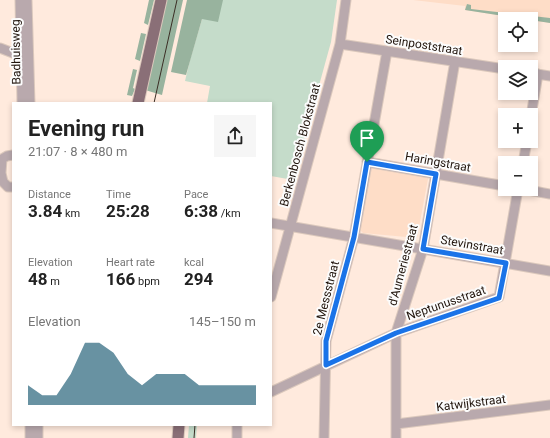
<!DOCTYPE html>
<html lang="en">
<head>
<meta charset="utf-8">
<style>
	body { margin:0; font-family:Roboto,sans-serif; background:#f6f6f6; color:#222; height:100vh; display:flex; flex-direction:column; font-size:15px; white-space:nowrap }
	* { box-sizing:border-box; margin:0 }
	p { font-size:13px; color:#767676 }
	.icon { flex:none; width:22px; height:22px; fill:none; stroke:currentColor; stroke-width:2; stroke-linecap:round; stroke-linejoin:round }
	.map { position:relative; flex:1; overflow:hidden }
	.panel { position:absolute; left:12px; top:102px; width:260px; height:324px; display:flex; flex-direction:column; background:#fff; border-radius:0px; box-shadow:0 2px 6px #0003 }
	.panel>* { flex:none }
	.tools { position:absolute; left:498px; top:12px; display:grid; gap:8px }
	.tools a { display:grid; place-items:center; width:40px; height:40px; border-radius:0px; background:#fff; box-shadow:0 2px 6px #0003; font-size:20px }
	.pin { position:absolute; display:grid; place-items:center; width:34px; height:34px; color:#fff; margin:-41px -17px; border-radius:50% 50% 50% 0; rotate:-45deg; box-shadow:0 0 4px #0007 }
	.pin .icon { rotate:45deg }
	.round { display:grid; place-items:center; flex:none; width:42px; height:42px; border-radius:0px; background:#f6f6f6 }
	.summary { display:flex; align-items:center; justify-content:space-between; height:68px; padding:0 16px }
	h1 { font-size:22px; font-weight:700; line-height:30px }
	.figures { display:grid; grid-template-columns:repeat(3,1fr); gap:6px; height:68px; padding:4px 16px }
	.figures div { display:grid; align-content:center }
	.figures b { font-size:17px; font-weight:700 }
	.figures small { font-size:11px; font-weight:400 }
	.figures p { font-size:11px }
	.chart { height:112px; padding:8px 16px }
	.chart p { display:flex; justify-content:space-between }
	.chart svg { width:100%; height:72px; margin-top:4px; fill:#29647c; opacity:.7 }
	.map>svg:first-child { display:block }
	.built { fill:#feddc7 }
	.green { fill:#c5dcca }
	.forest { fill:#98b39e }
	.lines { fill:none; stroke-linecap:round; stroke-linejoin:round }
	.minor-casing { stroke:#dbc8bc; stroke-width:11 }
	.major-casing { stroke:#dbc8bc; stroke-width:13 }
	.minor { stroke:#b9a9ad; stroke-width:9 }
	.major { stroke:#8a6f77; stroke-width:11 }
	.tram { stroke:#3b2e25; stroke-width:1 }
	.route-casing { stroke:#fff; stroke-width:8 }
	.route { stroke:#1a73e8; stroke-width:5 }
	.labels { text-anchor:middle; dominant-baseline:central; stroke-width:4; stroke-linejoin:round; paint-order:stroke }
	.street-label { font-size:12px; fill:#20140c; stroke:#fcfcfc }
</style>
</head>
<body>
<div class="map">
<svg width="550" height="438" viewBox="0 0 550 438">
	<rect width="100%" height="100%" fill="#ffeadd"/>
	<path class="built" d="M413,0H550V23L465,10V6Z
		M373,166L427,176L428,179L417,238L363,233L360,230L371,167Z"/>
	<path class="green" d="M222,0H337L331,42L293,180L271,176V103H207L210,86L185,81L190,60L202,19Z
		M189,425H197L196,438H188Z"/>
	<path class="forest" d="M149,0H154L148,25L144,23Z
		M166,0H183L162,95L145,90Z
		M187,0H223L218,22L202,19L186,75L171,72Z
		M467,4L471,5V9L550,18V23L465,10Z
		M141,33L146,34L140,61L135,59Z
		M133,69L137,70L133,88L135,89L132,96L127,95Z"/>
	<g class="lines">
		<g class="minor-casing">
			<path id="minor" d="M20,0L22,103
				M27,0L30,103
				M340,44L505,69
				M0,48L13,53L27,55
				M531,73L550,76
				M531,116L538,74
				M2,159L1,173L3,182
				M2,159L7,156L13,155
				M367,162L505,186
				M523,163L527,141
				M3,182L8,187H13
				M523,189L550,194
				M271,223L550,271
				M271,297L340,44L346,0
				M271,392L396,333L499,297L518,189
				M396,424L550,405
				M30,425V438
				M38,425V438
				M237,438V425
				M324,438L326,341L354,237L387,51
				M396,438V333L423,249L455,61"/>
		</g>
		<g class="major-casing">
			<path id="major" d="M138,103L161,0
				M178,438L179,425"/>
		</g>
		<use href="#minor" class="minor"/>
		<use href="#major" class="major"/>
		<path class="tram" d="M154,103L177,0
			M194,438L195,425"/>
	</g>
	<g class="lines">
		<g class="route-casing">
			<path id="route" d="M367,162L436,174L423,249L506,263L499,298L396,333L326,365V341L354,237Z"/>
		</g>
		<use href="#route" class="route"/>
	</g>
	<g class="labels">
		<g class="street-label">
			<text transform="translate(424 45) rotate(9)">Seinpoststraat</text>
			<text transform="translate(16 52) rotate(-91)">Badhuisweg</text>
			<text transform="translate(300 145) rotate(-75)">Berkenbosch Blokstraat</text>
			<text transform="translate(438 162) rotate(10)">Haringstraat</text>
			<text transform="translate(472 245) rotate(10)">Stevinstraat</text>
			<text transform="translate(403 265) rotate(-75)">d'Aumeriestraat</text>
			<text transform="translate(326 298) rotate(-76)">2e Messstraat</text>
			<text transform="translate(446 303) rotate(-19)">Neptunusstraat</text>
			<text transform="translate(471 403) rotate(-7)">Katwijkstraat</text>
		</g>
	</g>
</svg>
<div class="tools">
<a><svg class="icon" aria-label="locate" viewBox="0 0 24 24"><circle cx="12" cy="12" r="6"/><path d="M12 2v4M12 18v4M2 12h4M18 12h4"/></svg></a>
<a><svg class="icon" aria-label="layers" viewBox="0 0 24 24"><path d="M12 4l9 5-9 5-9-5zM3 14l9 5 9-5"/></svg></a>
<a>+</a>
<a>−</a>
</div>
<div class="pin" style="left:367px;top:162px;background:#1e9e55"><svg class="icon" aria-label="arrive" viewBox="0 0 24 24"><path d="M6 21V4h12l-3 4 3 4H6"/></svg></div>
<section class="panel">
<div class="summary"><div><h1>Evening run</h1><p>21:07 · 8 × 480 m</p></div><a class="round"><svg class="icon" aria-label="share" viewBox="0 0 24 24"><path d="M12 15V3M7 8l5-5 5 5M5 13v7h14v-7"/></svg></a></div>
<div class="figures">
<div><p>Distance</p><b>3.84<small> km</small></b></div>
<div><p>Time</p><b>25:28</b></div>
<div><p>Pace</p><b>6:38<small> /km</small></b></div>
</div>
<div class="figures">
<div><p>Elevation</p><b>48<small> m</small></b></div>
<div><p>Heart rate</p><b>166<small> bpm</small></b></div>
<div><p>kcal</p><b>294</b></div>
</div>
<div class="chart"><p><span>Elevation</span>145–150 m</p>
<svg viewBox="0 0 160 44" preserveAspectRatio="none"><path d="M0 44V32L10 38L20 38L30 25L40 6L50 6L60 12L70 25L80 32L90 25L100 25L110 25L120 32L130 32L140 32L150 32L160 32V44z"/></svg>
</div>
</section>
</div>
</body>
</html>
